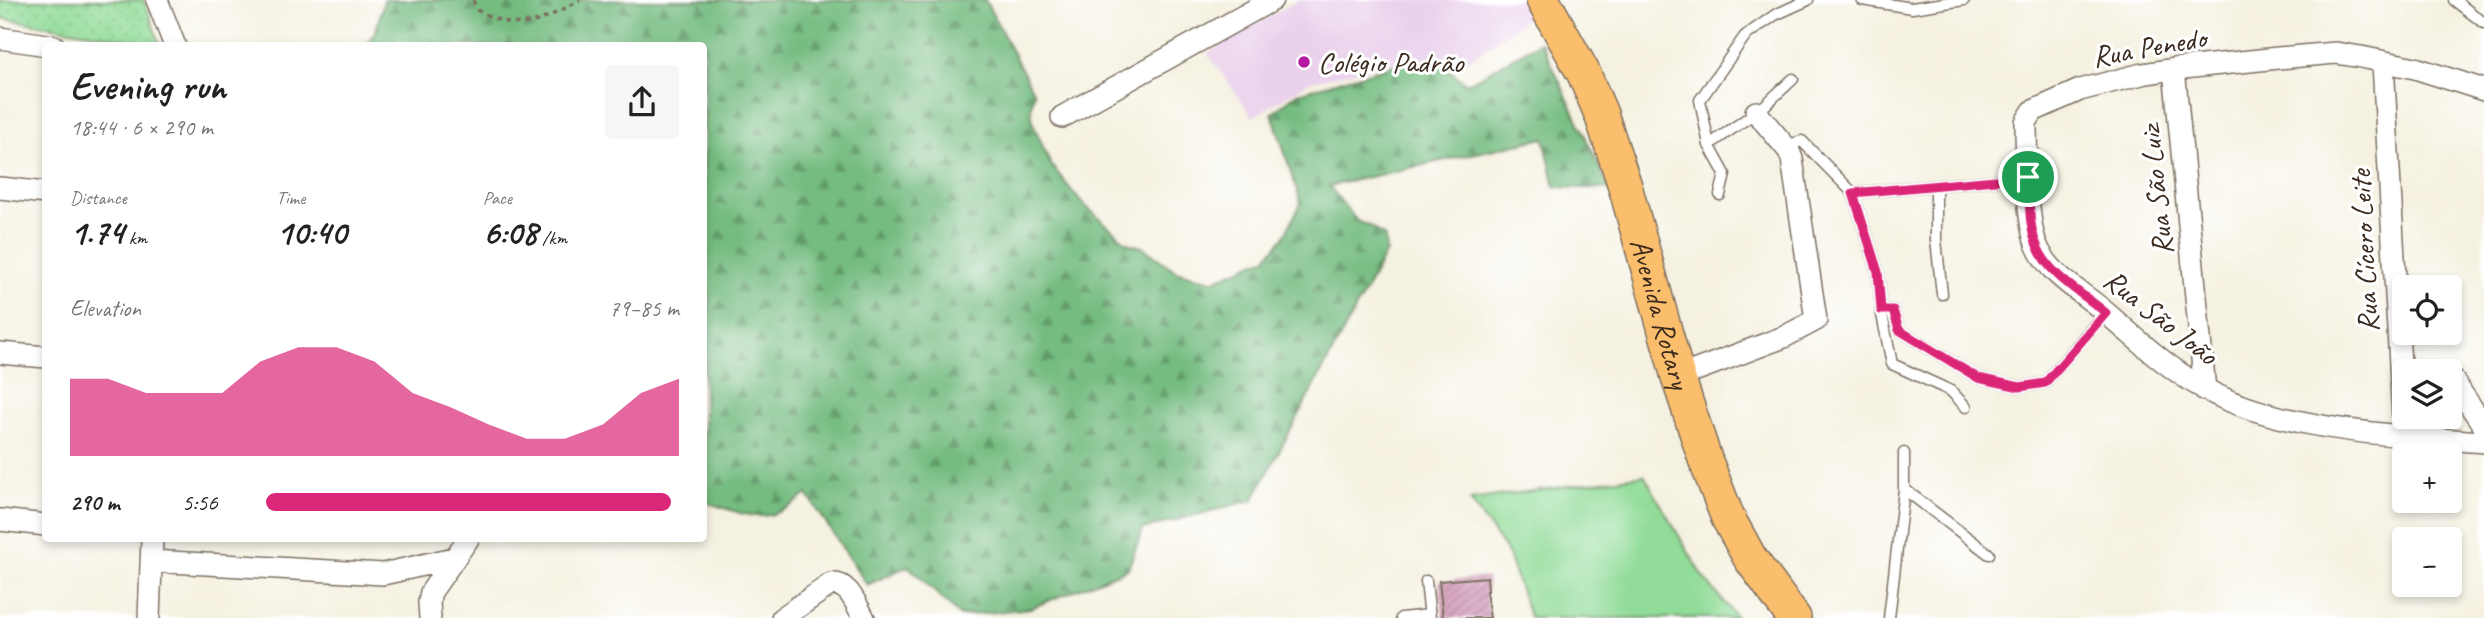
<!DOCTYPE html>
<html lang="en">
<head>
<meta charset="utf-8">
<style>
	body { margin:0; font-family:Caveat,sans-serif; background:#f6f6f6; color:#222; height:100vh; display:flex; flex-direction:column; font-size:26px; white-space:nowrap }
	* { box-sizing:border-box; margin:0 }
	p { font-size:23px; color:#767676 }
	.icon { flex:none; width:38px; height:38px; fill:none; stroke:currentColor; stroke-width:2; stroke-linecap:round; stroke-linejoin:round }
	.map { position:relative; flex:1; overflow:hidden }
	.details { position:absolute; left:42px; top:42px; width:665px; height:500px; display:flex; flex-direction:column; background:#fff; border-radius:7px; box-shadow:0 4px 10px #0003 }
	.details>* { flex:none }
	.fabs { position:absolute; left:2392px; top:275px; display:grid; gap:14px }
	.fabs a { display:grid; place-items:center; width:70px; height:70px; border-radius:7px; background:#fff; box-shadow:0 4px 10px #0003; font-size:35px }
	.pin { position:absolute; display:grid; place-items:center; width:60px; height:60px; color:#fff; margin:-30px; border:4px solid #fff; border-radius:50%; box-shadow:0 2px 7px #0007 }
	.round { display:grid; place-items:center; flex:none; width:74px; height:74px; border-radius:7px; background:#f6f6f6 }
	.head { display:flex; align-items:center; justify-content:space-between; height:119px; padding:0 28px }
	h1 { font-size:38px; font-weight:700; line-height:52px }
	.metrics { display:grid; grid-template-columns:repeat(3,1fr); gap:10px; height:119px; padding:7px 28px }
	.metrics div { display:grid; align-content:center }
	.metrics b { font-size:35px; font-weight:700 }
	.metrics small { font-size:19px; font-weight:400 }
	.metrics p { font-size:19px }
	.chart { height:196px; padding:14px 28px }
	.chart p { display:flex; justify-content:space-between }
	.chart svg { width:100%; height:126px; margin-top:7px; fill:#db2777; opacity:.7 }
	ul { padding:0 28px; list-style:none; font-size:23px }
	li { display:grid; grid-template-columns:112px 84px 1fr; align-items:center; height:52px }
	li i { height:18px; border-radius:9px; background:#db2777 }
	.map>svg:first-child { display:block }
	.built { fill:#ead1ec }
	.grass { fill:#91dc98; stroke:#66835b; stroke-width:2 }
	.forest { fill:url(#forest-firs); stroke:#58734f; stroke-width:2 }
	.park { fill:url(#park-dots); stroke:#66835b; stroke-width:2 }
	.building { fill:url(#building-hatch) }
	.lines { fill:none; stroke-linecap:round; stroke-linejoin:round }
	.service-casing { stroke:#7c7062; stroke-width:13 }
	.minor-casing { stroke:#7c7062; stroke-width:24 }
	.primary-casing { stroke:#7c7062; stroke-width:36 }
	.path { stroke:#7c7062; stroke-width:3.5; stroke-dasharray:5 5; stroke-linecap:butt }
	.service { stroke:#fff; stroke-width:10 }
	.minor { stroke:#fff; stroke-width:21 }
	.primary { stroke:#fabe6d; stroke-width:33 }
	.route-casing { stroke:#fff; stroke-width:14 }
	.route { stroke:#db2777; stroke-width:9 }
	.poi-dot { fill:#b5179e; stroke:#fff; stroke-width:2.5 }
	.labels { text-anchor:middle; dominant-baseline:central; stroke-width:6; stroke-linejoin:round; paint-order:stroke }
	.street-label { font-size:30px; fill:#3b2a1e; stroke:#fff }
	.poi-label { font-size:30px; fill:#3b2a1e; stroke:#fff; text-anchor:start }
</style>
</head>
<body>
<div class="map">
<svg width="2484" height="618" viewBox="0 0 2484 618">
	<defs>
		<pattern id="forest-firs" width="22" height="20" patternUnits="userSpaceOnUse" patternTransform="scale(1.75)"><rect width="22" height="20" fill="#74bc80"/><path d="M5 1l3.5 6h-7zM16 11l3.5 6h-7z" fill="#609968"/></pattern>
		<pattern id="park-dots" width="8" height="8" patternUnits="userSpaceOnUse" patternTransform="scale(1.75)"><rect width="8" height="8" fill="#91dc98"/><path d="M2 2h.1M6 6h.1" fill="none" stroke="#7ebd83" stroke-width="1.8" stroke-linecap="round"/></pattern>
		<pattern id="building-hatch" width="6" height="6" patternUnits="userSpaceOnUse" patternTransform="scale(1.75)"><rect width="6" height="6" fill="#d196b5"/><path d="M-1 1l2-2M0 6l6-6M5 7l2-2" fill="none" stroke="#ab7b93"/></pattern>
	</defs>
	<rect width="100%" height="100%" fill="#fff"/>
	<filter id="ink" filterUnits="userSpaceOnUse"><feTurbulence type="fractalNoise" baseFrequency=".0143" numOctaves="2"/><feDisplacementMap in="SourceGraphic" scale="14" xChannelSelector="R" yChannelSelector="G"/><feConvolveMatrix kernelMatrix="1 2 1 2 8 2 1 2 1" color-interpolation-filters="sRGB"/></filter>
	<filter id="wash" filterUnits="userSpaceOnUse"><feTurbulence type="fractalNoise" baseFrequency=".00686" numOctaves="4" result="noise"/><feDisplacementMap in="SourceGraphic" scale="28" xChannelSelector="R" yChannelSelector="G"/><feGaussianBlur stdDeviation="1.57" result="paint"/><feColorMatrix in="noise" values="0 0 0 0 0 0 0 0 0 0 0 0 0 0 0 0 0 1.4 0 .05"/><feComposite in="paint" operator="in"/></filter>
	<g filter="url(#wash)">
		<rect width="100%" height="100%" fill="#f5f1e1"/>
		<path class="built" d="M1298,0H1525L1533,14L1459,67L1415,57L1309,82L1253,117L1207,53Z"/>
		<path class="grass" d="M1644,475L1702,576L1737,618H1530L1507,552L1470,500Z"/>
		<path class="forest" d="M384,0H985L1034,93L1031,108L1033,124L1051,165L1080,201L1127,243L1142,247L1176,271L1212,281L1266,258L1284,237L1301,203L1272,113L1298,93L1398,64L1428,61L1443,65L1467,84L1541,42L1610,189L1555,187L1544,138L1329,186L1357,221L1372,227L1385,237L1386,252L1253,500L1143,529L1128,569L1031,608L960,616L908,566L867,585L807,494C763,529 752,515 704,502V325L710,304L704,275V46H357L367,44L376,30Z"/>
		<path class="park" d="M0,0H144L160,45L0,18Z"/>
		<g id="blocks">
			<path class="building" d="M1487,577L1488,591H1486L1490,618H1443L1439,581Z"/>
		</g>
	</g>
	<g filter="url(#ink)">
		<use href="#blocks" fill-opacity="0" stroke="#7c7062" stroke-width="2"/>
		<g class="lines">
			<g class="service-casing">
				<path id="service" d="M1862,0L1912,8L1964,0
					M2454,0L2484,23
					M1709,145L1762,108L1793,79
					M1784,146L1802,141L1853,193L1878,272L1881,310L1892,364L1951,391L1966,407
					M1936,187V240L1942,294
					M1853,193L2028,177
					M1720,195L1725,174L1709,145L1700,100L1745,36L1775,15L1808,0
					M1881,310H1893L1899,330L1978,378L2020,387L2045,383L2106,312
					M1904,489L1989,554
					M1426,581L1430,618
					M1401,618L1429,615
					M1889,618L1904,489V453"/>
			</g>
			<g class="minor-casing">
				<path id="minor" d="M157,0L175,46
					M0,38L54,46
					M2383,63L2404,436
					M2174,69L2205,390
					M2484,90L2415,68L2361,57L2336,53L2278,58L2174,69L2142,74L2080,90L2033,111L2026,122V130C2027,160 2026,221 2037,246C2050,276 2081,291 2104,311C2137,339 2168,369 2205,389C2280,431 2399,436 2484,442
					M1062,117L1272,0
					M0,188L46,193
					M0,353L46,357
					M2450,376L2484,426
					M1678,377L1784,337L1816,320L1792,159L1789,151L1756,112
					M0,520L46,525
					M152,561L383,574L454,558
					M149,618L152,539
					M430,618L429,602L431,592L468,539
					M782,618L831,584C849,582 856,605 864,618"/>
			</g>
			<g class="primary-casing">
				<g id="primary">
					<path id="s1" d="M1543,0L1584,74L1601,114L1625,186L1678,377L1705,459L1728,518L1750,558L1794,618"/>
				</g>
			</g>
			<path class="path" d="M473,0L477,10C522,35 539,22 580,0"/>
			<use href="#service" class="service"/>
			<use href="#minor" class="minor"/>
			<use href="#primary" class="primary"/>
		</g>
	</g>
	<g class="lines" filter="url(#ink)">
		<g class="route-casing">
			<path id="route" d="M2028,177C2030,198 2028,223 2036,243C2047,275 2081,292 2106,313L2045,383L2020,387L1978,378L1899,330L1893,310H1881L1878,272L1853,193Z"/>
		</g>
		<use href="#route" class="route"/>
	</g>
	<circle class="poi-dot" cx="1304" cy="62" r="7"/>
	<g class="labels">
		<g class="street-label">
			<text transform="translate(2149 47) rotate(-10)">Rua Penedo</text>
			<text transform="translate(2156 190) rotate(-96)">Rua São Luiz</text>
			<text transform="translate(2364 251) rotate(-93)">Rua Cícero Leite</text>
			<text stroke="none"><textPath href="#s1" startOffset="336">Avenida Rotary</textPath></text>
			<text transform="translate(2161 317) rotate(38)">Rua São João</text>
		</g>
		<g class="poi-label">
			<text x="1318" y="62">Colégio Padrão</text>
		</g>
	</g>
</svg>
<div class="fabs">
<a><svg class="icon" aria-label="locate" viewBox="0 0 24 24"><circle cx="12" cy="12" r="6"/><path d="M12 2v4M12 18v4M2 12h4M18 12h4"/></svg></a>
<a><svg class="icon" aria-label="layers" viewBox="0 0 24 24"><path d="M12 4l9 5-9 5-9-5zM3 14l9 5 9-5"/></svg></a>
<a>+</a>
<a>−</a>
</div>
<div class="pin" style="left:2028px;top:177px;background:#1e9e55"><svg class="icon" aria-label="arrive" viewBox="0 0 24 24"><path d="M6 21V4h12l-3 4 3 4H6"/></svg></div>
<section class="details">
<div class="head"><div><h1>Evening run</h1><p>18:44 · 6 × 290 m</p></div><a class="round"><svg class="icon" aria-label="share" viewBox="0 0 24 24"><path d="M12 15V3M7 8l5-5 5 5M5 13v7h14v-7"/></svg></a></div>
<div class="metrics">
<div><p>Distance</p><b>1.74<small> km</small></b></div>
<div><p>Time</p><b>10:40</b></div>
<div><p>Pace</p><b>6:08<small> /km</small></b></div>
</div>
<div class="chart"><p><span>Elevation</span>79–85 m</p>
<svg viewBox="0 0 160 44" preserveAspectRatio="none"><path d="M0 44V17L10 17L20 22L30 22L40 22L50 11L60 6L70 6L80 11L90 22L100 27L110 33L120 38L130 38L140 33L150 22L160 17V44z"/></svg>
</div>
<ul>
<li><b>290 m</b>5:56<i style="width:98%"></i></li>
</ul>
</section>
</div>
</body>
</html>
